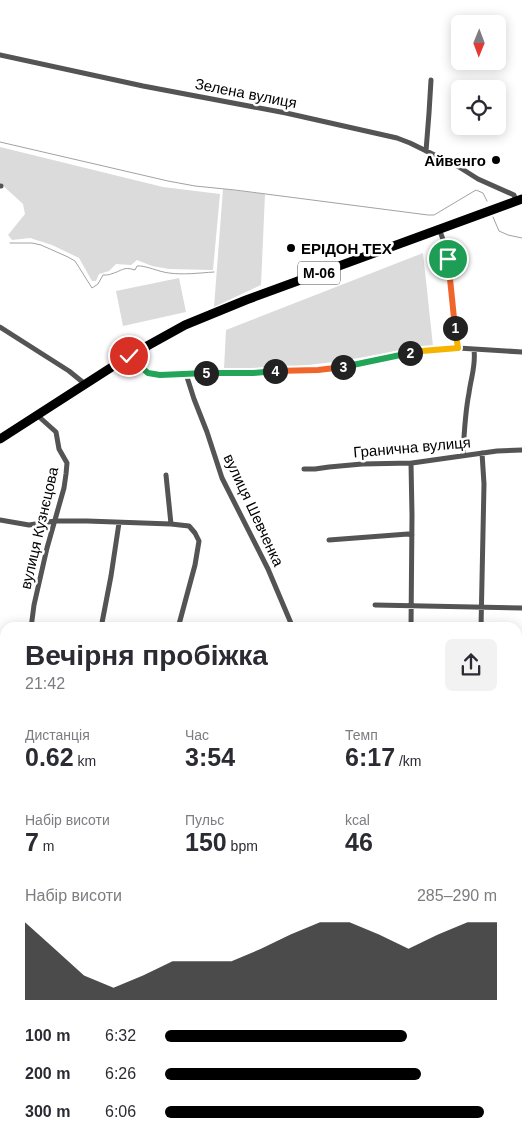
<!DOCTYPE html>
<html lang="uk">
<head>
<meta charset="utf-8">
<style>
	body { margin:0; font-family:Helvetica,sans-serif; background:#f2f2f3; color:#2b2b33; height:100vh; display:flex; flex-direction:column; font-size:19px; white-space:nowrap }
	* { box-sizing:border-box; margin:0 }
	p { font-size:16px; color:#7c7c81 }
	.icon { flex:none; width:28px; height:28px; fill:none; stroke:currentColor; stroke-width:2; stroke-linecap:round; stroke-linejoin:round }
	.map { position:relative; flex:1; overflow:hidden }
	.sheet { position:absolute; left:0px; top:622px; width:522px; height:518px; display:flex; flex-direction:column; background:#fff; border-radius:15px 15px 0 0; box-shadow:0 2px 12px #0003 }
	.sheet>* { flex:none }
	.needle { width:32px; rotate:181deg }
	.buttons { position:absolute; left:451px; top:15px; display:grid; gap:10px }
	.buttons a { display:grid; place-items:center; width:55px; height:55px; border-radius:8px; background:#fff; box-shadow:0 2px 12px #0003; font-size:25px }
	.pin { position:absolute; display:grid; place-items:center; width:42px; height:42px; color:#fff; margin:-21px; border:2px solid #fff; border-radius:50%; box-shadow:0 1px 5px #0007 }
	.km { position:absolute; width:25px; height:25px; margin:-12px; border-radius:50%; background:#222; color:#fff; font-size:14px; line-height:25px; text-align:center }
	.round { display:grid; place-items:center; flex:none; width:52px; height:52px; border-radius:8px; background:#f2f2f3 }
	.headline { display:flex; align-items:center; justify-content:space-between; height:85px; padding:0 25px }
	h1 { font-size:28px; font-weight:700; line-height:38px }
	.metrics { display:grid; grid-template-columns:repeat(3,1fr); gap:8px; height:85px; padding:5px 25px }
	.metrics div { display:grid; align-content:center }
	.metrics b { font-size:25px; font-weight:700 }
	.metrics small { font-size:14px; font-weight:400 }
	.metrics p { font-size:14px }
	.chart { height:140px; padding:10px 25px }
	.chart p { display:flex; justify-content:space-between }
	.chart svg { width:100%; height:90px; margin-top:5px; fill:#000; opacity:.7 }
	ul { padding:0 25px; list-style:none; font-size:16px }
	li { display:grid; grid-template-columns:80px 60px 1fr; align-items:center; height:38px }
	li i { height:12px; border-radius:6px; background:#000 }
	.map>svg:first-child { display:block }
	.green { fill:#dbdbdb }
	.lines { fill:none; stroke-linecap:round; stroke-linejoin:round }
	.stream { stroke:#a2a2a2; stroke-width:1 }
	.minor { stroke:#545454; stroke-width:5 }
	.secondary { stroke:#212121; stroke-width:8 }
	.trunk { stroke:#000; stroke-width:9 }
	.split-1-casing { stroke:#fff; stroke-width:10 }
	.split-2-casing { stroke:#fff; stroke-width:10 }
	.split-3-casing { stroke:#fff; stroke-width:10 }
	.split-4-casing { stroke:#fff; stroke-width:10 }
	.split-5-casing { stroke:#fff; stroke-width:10 }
	.split-6-casing { stroke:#fff; stroke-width:10 }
	.split-7-casing { stroke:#fff; stroke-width:10 }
	.split-1 { stroke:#f0652b; stroke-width:6 }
	.split-2 { stroke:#f5b400; stroke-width:6 }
	.split-3 { stroke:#22a559; stroke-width:6 }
	.split-4 { stroke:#f0652b; stroke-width:6 }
	.split-5 { stroke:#22a559; stroke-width:6 }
	.split-6 { stroke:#22a559; stroke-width:6 }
	.split-7 { stroke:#f5b400; stroke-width:6 }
	.poi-dot { fill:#000; stroke:#fff; stroke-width:2 }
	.labels { text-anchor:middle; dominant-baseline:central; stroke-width:5; stroke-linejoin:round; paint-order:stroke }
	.shield { fill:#fff; stroke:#4c4c4c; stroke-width:1 }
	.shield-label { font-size:14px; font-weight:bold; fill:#000 }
	.street-label { font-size:15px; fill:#000; stroke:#fff }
	.poi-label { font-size:15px; font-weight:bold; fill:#000; stroke:#fff; text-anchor:end }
</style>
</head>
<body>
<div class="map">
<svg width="522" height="1140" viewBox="0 0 522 1140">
	<rect width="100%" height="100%" fill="#fff"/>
	<path class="green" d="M0,147L163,187L220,194L213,270L169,269L152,266L137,260L131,265L116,264L109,271L99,274L96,281H92L79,258L52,245L30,238L12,240L8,235L25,214L23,204L0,183Z
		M223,189L265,194L261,285L214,307Z
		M423,253L433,346H425L342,361L291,367L224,369L226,330Z
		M179,278L186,312L123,326L116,291Z
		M0,828L3,830L1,901L5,904V1135H366L371,1140H0Z"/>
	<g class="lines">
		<path class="stream" d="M0,142L168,181L195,186L235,190L428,215H434L476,190L483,193L487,201
			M493,217L499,231L508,235L522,238
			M10,243H32L41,245L68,257L75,261L92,288L98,284L103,275C106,275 109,275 111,274C122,271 123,266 135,270L137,266C145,265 159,272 169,273C183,275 199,273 214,272"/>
		<path class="minor" d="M0,55L143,86L286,113L397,138L410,143L459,167L478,179L514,195L516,201
			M426,151L429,113L431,80
			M0,186H1
			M439,229C455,266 452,309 458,348
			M0,327L69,371L85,384
			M129,356L148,373L160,375L199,373H253L293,370H318L343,367L422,351L458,348L522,352
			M186,374L194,399L207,432L222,478L268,569L293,628
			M463,455C464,434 465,413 469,393C471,377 476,366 474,350
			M411,463L412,515L411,628
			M304,469H315L329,467L362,464L412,463L497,451L522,450
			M166,475L171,524
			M0,520L29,525L55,521H87L171,524L189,526L195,533L199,541L195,565L178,628
			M329,540L408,534L412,535
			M375,605L522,608
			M31,628L34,605L47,548L64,488L66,474L67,463L59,449L56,432L37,415
			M101,628L111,576L119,523
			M481,628L484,484L482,453
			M518,780L522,781
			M518,819L522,813
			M518,965L522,969
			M518,993L522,990
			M518,1032L522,1036"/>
		<path class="secondary" d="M0,694L5,699
			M480,1135L486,1140"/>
		<path class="trunk" d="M0,439L129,356L185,325L246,300L522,199"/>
	</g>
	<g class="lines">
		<g class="split-1-casing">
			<path id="split-1" d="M448,259L455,328"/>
		</g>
		<g class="split-2-casing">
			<path id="split-2" d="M410,353L422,351L458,348L455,328"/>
		</g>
		<g class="split-3-casing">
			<path id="split-3" d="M343,367L410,353"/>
		</g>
		<g class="split-4-casing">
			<path id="split-4" d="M275,371L318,370L343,367"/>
		</g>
		<g class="split-5-casing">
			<path id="split-5" d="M206,373H253L275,371"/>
		</g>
		<g class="split-6-casing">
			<path id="split-6" d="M140,366L148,373L160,375L206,373"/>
		</g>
		<g class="split-7-casing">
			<path id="split-7" d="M129,356L140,366"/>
		</g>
		<use href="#split-1" class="split-1"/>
		<use href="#split-2" class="split-2"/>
		<use href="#split-3" class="split-3"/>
		<use href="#split-4" class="split-4"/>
		<use href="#split-5" class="split-5"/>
		<use href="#split-6" class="split-6"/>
		<use href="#split-7" class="split-7"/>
	</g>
	<g class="poi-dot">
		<circle cx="496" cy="160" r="5"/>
		<circle cx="291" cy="248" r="5"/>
	</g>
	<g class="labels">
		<rect class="shield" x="298" y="261.5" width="42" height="23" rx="4"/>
		<g class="shield-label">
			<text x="319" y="273">М-06</text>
		</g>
		<g class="street-label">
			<text transform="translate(246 93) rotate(11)">Зелена вулиця</text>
			<text transform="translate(412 447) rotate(-5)">Гранична вулиця</text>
			<text transform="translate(254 510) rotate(65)">вулиця Шевченка</text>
			<text transform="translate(39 528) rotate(-77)">вулиця Кузнєцова</text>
		</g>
		<g class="poi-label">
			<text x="486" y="160">Айвенго</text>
			<text x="301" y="248" text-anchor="start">ЕРІДОН ТЕХ</text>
		</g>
	</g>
</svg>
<div class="buttons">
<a><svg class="needle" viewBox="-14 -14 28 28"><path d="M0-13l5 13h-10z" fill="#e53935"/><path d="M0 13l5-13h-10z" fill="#7c7c81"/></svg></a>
<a><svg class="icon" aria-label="locate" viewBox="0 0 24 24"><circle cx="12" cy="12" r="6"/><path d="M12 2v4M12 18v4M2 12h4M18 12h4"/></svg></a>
</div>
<div class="pin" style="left:448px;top:259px;background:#1e9e55"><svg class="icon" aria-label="arrive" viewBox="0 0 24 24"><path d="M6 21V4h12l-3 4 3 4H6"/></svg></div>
<div class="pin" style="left:129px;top:356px;background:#d93025"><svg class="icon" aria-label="check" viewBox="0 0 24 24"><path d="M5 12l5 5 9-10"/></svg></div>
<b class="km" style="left:455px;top:328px">1</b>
<b class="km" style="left:410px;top:353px">2</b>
<b class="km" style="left:343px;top:367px">3</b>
<b class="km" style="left:275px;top:371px">4</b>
<b class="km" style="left:206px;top:373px">5</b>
<section class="sheet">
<div class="headline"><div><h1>Вечірня пробіжка</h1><p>21:42</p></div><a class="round"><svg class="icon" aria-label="share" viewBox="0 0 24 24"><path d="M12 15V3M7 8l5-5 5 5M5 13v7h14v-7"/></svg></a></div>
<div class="metrics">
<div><p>Дистанція</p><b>0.62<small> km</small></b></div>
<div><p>Час</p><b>3:54</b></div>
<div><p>Темп</p><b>6:17<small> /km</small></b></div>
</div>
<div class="metrics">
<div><p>Набір висоти</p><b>7<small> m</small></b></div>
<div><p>Пульс</p><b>150<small> bpm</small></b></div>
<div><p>kcal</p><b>46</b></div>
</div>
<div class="chart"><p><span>Набір висоти</span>285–290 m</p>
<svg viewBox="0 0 160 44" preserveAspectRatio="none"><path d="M0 44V6L10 19L20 32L30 38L40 32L50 25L60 25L70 25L80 19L90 12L100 6L110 6L120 12L130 19L140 12L150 6L160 6V44z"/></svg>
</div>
<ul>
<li><b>100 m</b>6:32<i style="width:73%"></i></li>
<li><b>200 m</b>6:26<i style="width:77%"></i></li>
<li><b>300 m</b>6:06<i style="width:96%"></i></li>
</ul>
</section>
</div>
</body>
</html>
